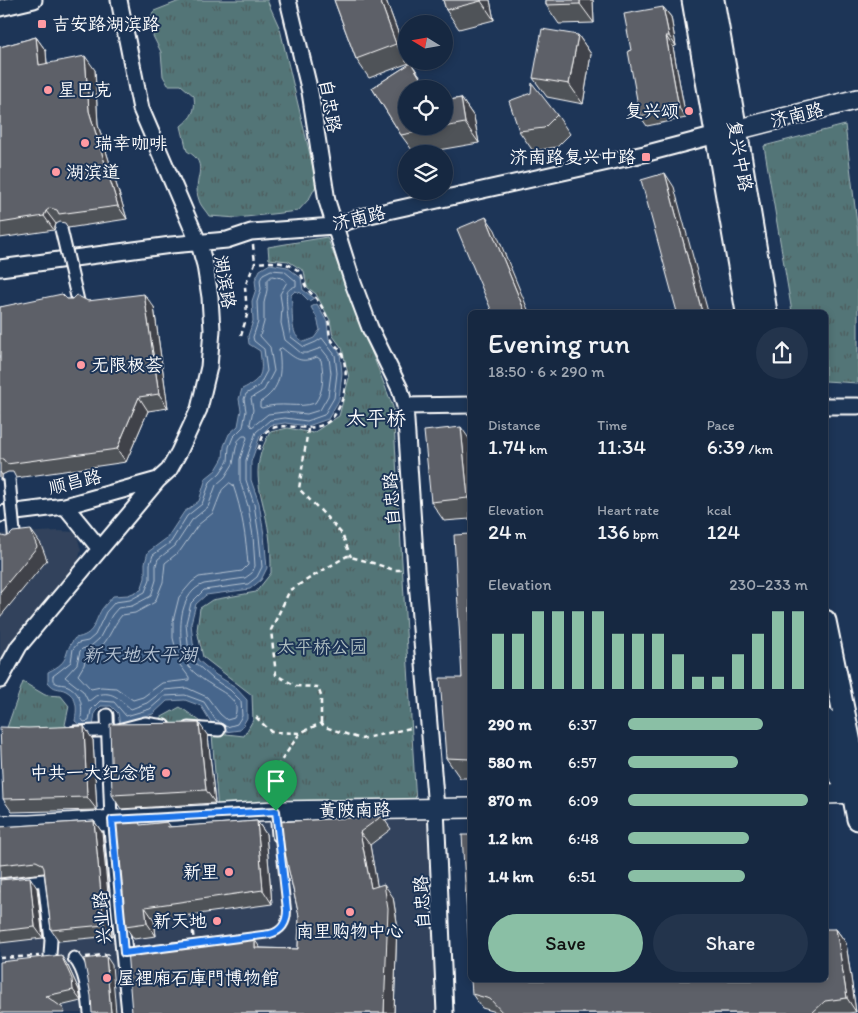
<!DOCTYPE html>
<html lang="en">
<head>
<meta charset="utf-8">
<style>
	body { margin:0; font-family:Itim,"LXGW WenKai TC",sans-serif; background:#23344c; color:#f1f3f6; height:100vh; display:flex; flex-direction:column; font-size:19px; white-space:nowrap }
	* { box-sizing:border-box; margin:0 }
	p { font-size:16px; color:#9ea6b1 }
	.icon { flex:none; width:28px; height:28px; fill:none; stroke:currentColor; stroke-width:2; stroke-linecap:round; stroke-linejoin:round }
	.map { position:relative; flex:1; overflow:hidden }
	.panel { position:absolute; left:468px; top:310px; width:360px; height:672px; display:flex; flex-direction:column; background:#162841; border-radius:8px; box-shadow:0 2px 8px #0003,0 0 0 1px #35445a }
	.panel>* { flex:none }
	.needle { width:32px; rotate:281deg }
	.tools { position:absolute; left:398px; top:15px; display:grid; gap:10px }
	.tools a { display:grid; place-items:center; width:55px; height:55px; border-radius:50%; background:#162841; box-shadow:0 2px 8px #0003,0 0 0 1px #35445a; font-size:25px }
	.pin { position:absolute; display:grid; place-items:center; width:42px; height:42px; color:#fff; margin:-51px -21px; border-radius:50% 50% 50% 0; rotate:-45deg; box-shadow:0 0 5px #0007 }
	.pin .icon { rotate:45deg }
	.round { display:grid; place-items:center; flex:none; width:52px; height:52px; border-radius:26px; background:#23344c }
	.overview { display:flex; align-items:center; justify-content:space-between; height:85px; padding:0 20px }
	h1 { font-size:28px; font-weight:600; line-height:38px }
	.stats { display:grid; grid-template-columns:repeat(3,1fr); gap:8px; height:85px; padding:5px 20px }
	.stats div { display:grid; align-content:center }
	.stats b { font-size:21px; font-weight:600 }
	.stats small { font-size:14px; font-weight:400 }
	.stats p { font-size:14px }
	.chart { height:140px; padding:10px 20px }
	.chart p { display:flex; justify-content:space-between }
	.chart svg { width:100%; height:90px; margin-top:5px; stroke:#8abfa5; stroke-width:6 }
	.action { display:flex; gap:10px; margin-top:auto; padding:10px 20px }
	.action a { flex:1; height:58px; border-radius:30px; background:#8abfa5; color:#111; font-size:20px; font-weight:600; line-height:58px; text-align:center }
	.action a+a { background:#23344c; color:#f1f3f6 }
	ul { padding:0 20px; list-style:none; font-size:16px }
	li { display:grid; grid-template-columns:80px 60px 1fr; align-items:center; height:38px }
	li i { height:12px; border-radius:6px; background:#8abfa5 }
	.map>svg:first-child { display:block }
	.built { fill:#30425c }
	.park { fill:url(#park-tufts); stroke:#a8babb }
	.water { fill:#46668c; stroke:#90a3ba }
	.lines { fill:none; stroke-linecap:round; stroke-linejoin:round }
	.shore { stroke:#b5c2d1; stroke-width:1 }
	.pedestrian-casing { stroke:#fff; stroke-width:15 }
	.minor-casing { stroke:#fff; stroke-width:19 }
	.tertiary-casing { stroke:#fff; stroke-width:22 }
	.secondary-casing { stroke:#fff; stroke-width:25 }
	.path { stroke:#fff; stroke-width:2.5; stroke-dasharray:5 4; stroke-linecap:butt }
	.pedestrian { stroke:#1d3557; stroke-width:11 }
	.minor { stroke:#1d3557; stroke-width:15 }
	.tertiary { stroke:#1d3557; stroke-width:19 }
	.secondary { stroke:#1d3557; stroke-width:21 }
	.pedestrian-bridge-casing { stroke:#fff; stroke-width:15; stroke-linecap:butt }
	.pedestrian-bridge { stroke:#1d3557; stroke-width:11 }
	.wall { fill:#505359; stroke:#fff }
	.shaded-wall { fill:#414348; stroke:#fff }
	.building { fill:#5d6067; stroke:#fff }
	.route-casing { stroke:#fff; stroke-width:10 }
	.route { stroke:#1a73e8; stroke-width:6 }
	.poi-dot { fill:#ff9aa2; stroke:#1d3557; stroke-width:2 }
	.labels { text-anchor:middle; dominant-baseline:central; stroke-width:4; stroke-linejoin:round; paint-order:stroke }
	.poi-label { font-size:18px; fill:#fff; stroke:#1d3557; text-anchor:start }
	.street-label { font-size:18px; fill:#fff; stroke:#1d3557 }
	.park-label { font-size:18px; fill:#b1c1c2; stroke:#1d3557 }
	.water-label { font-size:19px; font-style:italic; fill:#b5c2d1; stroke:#1d3557 }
	.quarter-label { font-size:20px; fill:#fff; stroke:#1d3557 }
</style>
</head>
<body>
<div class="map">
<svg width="858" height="1013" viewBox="0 0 858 1013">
	<defs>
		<pattern id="park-tufts" width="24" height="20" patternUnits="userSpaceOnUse" patternTransform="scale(1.25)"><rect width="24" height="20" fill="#527577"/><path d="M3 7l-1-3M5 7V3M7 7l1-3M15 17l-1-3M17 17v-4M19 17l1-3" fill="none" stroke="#4e5c5d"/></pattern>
	</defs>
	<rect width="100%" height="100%" fill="#1d3557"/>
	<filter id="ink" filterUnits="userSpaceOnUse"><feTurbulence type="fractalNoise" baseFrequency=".02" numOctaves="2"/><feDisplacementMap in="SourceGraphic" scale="10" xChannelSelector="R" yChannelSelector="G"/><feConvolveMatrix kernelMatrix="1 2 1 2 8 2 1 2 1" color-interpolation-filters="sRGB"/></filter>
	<g filter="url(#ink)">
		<path class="built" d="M59,531L76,532L81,550L78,563L0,661V534Z
			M426,817L431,830L436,1013H0V829L126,824Z"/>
		<path class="park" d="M182,0H267L280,29L317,184L309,199L298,211L237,218L209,216C206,211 200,205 199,200C191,179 212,165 187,151L181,126C192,117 196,111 194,96L181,85H168L163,76L161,52L150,30L149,21L154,11Z
			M845,125L858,232V383L825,381V312H792L764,146Z
			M327,237L393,407L416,804L218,812L212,734L3,739L23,682L45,695L61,696L69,706L65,725L80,735L124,732L160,718L180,707L217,733L244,736L253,720L252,695L203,657L197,630L200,608L212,600L256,592L271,573C271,560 271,547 269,534C263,492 247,473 270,432L288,428L313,433L339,416L349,378L342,348L333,336L330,320L316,294L307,287L304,271L288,261L269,259L268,247Z"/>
		<path class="water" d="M270,264L287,267L301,278L303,290L314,298L309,301L301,293L295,291L291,295C293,305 291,325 295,333C296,337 301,340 304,342L314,338L320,330L317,318L311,307L317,304L327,322L329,339L340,353L342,373L339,400L328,419L308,426L285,423L271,425L260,436L251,462V480L259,503L264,535L267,568L261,580L250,589L206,595L196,604L191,623L193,643L198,660L216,675L234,686L247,700V718L240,730L225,732L211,722L201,706L185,700L167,701L153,714L120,724L118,713L111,706H101L95,712L93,728L81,726L75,721C77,709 78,698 66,691C58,687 55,691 48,682V672C73,660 61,655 75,638C95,635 93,624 102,609C105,605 109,601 113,596L128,595L141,590L145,578V563L148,552L167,538L184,512L199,501L206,478L216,470L223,458L224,446L229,434L238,426L241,410L239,399L242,389C263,379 263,373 260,351L249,344L248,336L253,321L252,301L256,289L255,280L260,270Z"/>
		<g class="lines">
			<path class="shore" d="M272,276L282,278L287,282L280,294L282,307L281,323L285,340L301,353H307L321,348L329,358L331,373L328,396L320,410L307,414L285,412L268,414L252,427L250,424L253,410L251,398L264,390L274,371L270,347L260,336L264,322V303L267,290V281Z
				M282,348C296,359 300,364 317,357L321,360C324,375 324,391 315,403C298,409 281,401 262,408L260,407V402C281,389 282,373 279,350Z
				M243,436H246L247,438L240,459V481L248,506L253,536L255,566L252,573L245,578L204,584C192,588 186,599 183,610C179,624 180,656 189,667C194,673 203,680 210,684C218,690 230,694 235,704C237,708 236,714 234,718L227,720L220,714L207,697L187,688L164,690L147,703L131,709C121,701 113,690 98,695C94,696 92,700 88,701L83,691L65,677L77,664L80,651L82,649L91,646L99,639L112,615L118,608L132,606L151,596L156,580V565L158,559L175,546L192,520L208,507L216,485L225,477L233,464L236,448L238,441Z
				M230,483L233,485C242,511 246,537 248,565L242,571L199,577L192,582L179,597L173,621V638L180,665L189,677V680L162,683L143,697L133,700L116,688L101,687L91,689L78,675L84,665L86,656C109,647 108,632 122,615L135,613L155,602L163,582L165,563L180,551L198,525L213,513L222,490Z
				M222,724L215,719L204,702L185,695L165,696L150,709L126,716L114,702L100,701L91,710L89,721L84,722L81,718C83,706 81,693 68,686C64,684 59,685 56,683C52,681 53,679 53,676L71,662L73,649L78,643L88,641L95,635L106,612L115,602L130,600L145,592L150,579V564L153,555L171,542L187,516L202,504L210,482L220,473L228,461L229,447L233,437L243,427L246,411L244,399L246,394L259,386L267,371L264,349L254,341L253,337L258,322L257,302L261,289L260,280L263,274L271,270L284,271L296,281V286C293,287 288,289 287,293C285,296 289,332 291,337L304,347L316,342L322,338L335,355L337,373L334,398L324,415L307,421L285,418L270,420L256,432L246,460V480L254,504L259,536L262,567L257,577L248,584L204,590L191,603L186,623L188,644L193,661L213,679L230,690L241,701L242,716L237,724L227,727L224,725"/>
			<g class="pedestrian-casing">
				<path id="pedestrian" d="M107,715L111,820
					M188,728L219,730
					M74,732L118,730L145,723L164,726
					M276,811L278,835
					M0,885L44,880L51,940L50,955
					M74,958C86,971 88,995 90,1013"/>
			</g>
			<g class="minor-casing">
				<path id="minor" d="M288,0L310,92L327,201L353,283L370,328L400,389L405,406L416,569L436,808L445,1013
					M0,8L34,0
					M0,268L171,245L227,240L251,232L334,226L361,217L644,154L724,133
					M405,406L470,405
					M825,406H858
					M65,506L100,549
					M0,514L65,506L158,480
					M0,680L19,646L158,480L169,470L179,452L199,409L209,367L212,330L210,297L205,265L199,244L141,109L119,0
					M111,820L130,1013"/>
			</g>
			<g class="tertiary-casing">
				<path id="tertiary" d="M736,130L858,99
					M825,794L858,793
					M0,825H29L276,811L470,808"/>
			</g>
			<g class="secondary-casing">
				<path id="secondary" d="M693,0L747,312
					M713,0L739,148L766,312
					M825,621L855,767L853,793L858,819
					M825,719L838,773L853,793"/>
			</g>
			<path class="path" d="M253,245L255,263
				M241,336L247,315L245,286L255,263C269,262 284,260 296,269C304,274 302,282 307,288C309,292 312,294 315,297C320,303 325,312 328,320C330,326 328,333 331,339C334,344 339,348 342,354C349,373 346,401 333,417C313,441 278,413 263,436C261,440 260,446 258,450
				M308,429L299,489L321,511L342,534L351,557
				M256,717L271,732L300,733L321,723L325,727L361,739L415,727
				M321,723V696L318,687L296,686L276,675L271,630L290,590L347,556L373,563L394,570H402
				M277,795L279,764L300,733
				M191,914L194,943
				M238,938C259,935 286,938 287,910L279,846
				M86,957L111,954
				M0,958L39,956"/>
			<use href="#pedestrian" class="pedestrian"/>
			<use href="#minor" class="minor"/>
			<use href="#tertiary" class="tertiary"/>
			<use href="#secondary" class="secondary"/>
			<g class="pedestrian-bridge-casing">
				<path id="pedestrian-bridge" d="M61,229L79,305
					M9,479L15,543"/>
			</g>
			<use href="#pedestrian-bridge" class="pedestrian-bridge"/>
		</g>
		<path class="wall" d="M334,0H386L406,54V61H409V63L369,78L356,59Z
			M443,0H490L494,20L459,29L446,10Z
			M546,0H593L594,23L559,24L546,5Z
			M663,7L671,17L676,46L673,47L686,118L647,126L640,116L631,50Z
			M578,35L591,54L583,104L547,97L533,78Z
			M36,37L46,51L47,63L95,70L98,125L127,219L68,228L65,223L60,222L56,224L54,230L0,238V47Z
			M411,63L429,89H406V126H444V101L461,98L474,117L479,143L415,154L401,135L372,88Z
			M557,115L570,134L557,147L533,151L519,131Z
			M67,299L154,307L168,408L148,411L126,462L16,478L13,472H8L2,475V480H0V307Z
			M470,440V519L444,521L431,502Z
			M470,534V778H460L446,758L462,678Z
			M208,736L215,803L121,809L112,795Z
			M93,740L97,810L12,812L3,799Z
			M382,816L391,829L370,845L377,886L393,897L397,922L394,1013H132L260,948L298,949L299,916L278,822Z
			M94,821L102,832L112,936L59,941L51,930L44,873L0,878V827Z
			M257,821L266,834L272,904L154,920L156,936L134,939L125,926L143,825L167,822L171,827Z
			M0,880L37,888L43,938L0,943Z
			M836,929L846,943L856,1012L849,1013H500L482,1008L472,994Z
			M68,966L79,990L81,1001L60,1006L0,1013Z"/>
		<path class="shaded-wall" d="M380,0H386L406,54V59L396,44Z
			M481,0H490L494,20L481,1Z
			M580,0H593L594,23L580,4Z
			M663,7L671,17L676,46L669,36Z
			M578,35L591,54L583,104L569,84Z
			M666,36L673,47L686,118L679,108Z
			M36,37L46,51L48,78L39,65Z
			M85,56L95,70L98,125L127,219L118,206L89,111Z
			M411,63L425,83L429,89H427Z
			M461,98L474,117L479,143L465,123Z
			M665,173L674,187L708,312H702Z
			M46,211L56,224L54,230L44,216Z
			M486,217L495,230L529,312H525Z
			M144,294L154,307L168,408L159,394Z
			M139,397L148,411L126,462L117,449Z
			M461,427L470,440V502L468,498Z
			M0,472L2,475V480L0,478Z
			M31,530L41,544L47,560L0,617V592Z
			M199,723L208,736L215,803L206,790Z
			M84,726L93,740L97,810L87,797Z
			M94,821L102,832L112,936L104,925Z
			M257,821L266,834L272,904L263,890Z
			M360,832L370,845L380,901L371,888Z
			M30,877L37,888L43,938L35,927Z
			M384,884L393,897L397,922L394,1013H384Z
			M145,907L154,920L156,936L147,923Z
			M836,929L846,943L856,1012L847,998Z
			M255,940L264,954L255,948Z
			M61,955L68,966L79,990L81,1001L73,990Z
			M106,956L112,965L116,1013H111Z"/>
		<path class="building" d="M334,0H380L396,44L356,59Z
			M443,0H481V1L446,10Z
			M546,0H580V4L546,5Z
			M663,7L669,36H666L679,108L640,116L628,51L631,50L624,14Z
			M542,29L578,35L569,84L533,78Z
			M36,37L39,65L85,56L89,111L118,206L59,214L57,210L50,208L46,211L44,216L0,223V47Z
			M411,63L427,89H406V126H444V101L461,98L465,123L401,135L372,88Z
			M532,83L557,115L544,128L519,131L509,101L531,93Z
			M665,173L702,312H677L641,180Z
			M486,217L525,312H492L457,229Z
			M62,294L67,299H72L76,295L88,301L144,294L159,394L139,397L117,449L7,464L3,459H0V307Z
			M461,427L468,498L431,502L424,431Z
			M31,530L37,547L0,592V534L2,536L6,537L10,535L13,532Z
			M470,534V759L446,758L440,678H462L454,535Z
			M199,723L206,790L112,795L110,724Z
			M84,726L87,797L3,799L0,727L28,728Z
			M382,816L360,832L371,888L384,884L388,909L384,1013H132L127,950L172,945V942L240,938L255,940V948L298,949L299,916L278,822Z
			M139,820L140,825L167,822L168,827L257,821L263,890L145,907L147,923L125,926L113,823Z
			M94,821L104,925L51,930L44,868L42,864L36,861L0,865V827Z
			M462,835H470V965Z
			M30,877L35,927L0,931V880Z
			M825,929H836L847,998L825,1001L812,1013H503L490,999L472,994L471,980H825Z
			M61,955L72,979L73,990L46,996L63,1008L65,1013H0V962Z
			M106,956L111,1013H92L91,996L84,959Z"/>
	</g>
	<g class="lines" filter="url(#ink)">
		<g class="route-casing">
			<path id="route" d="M276,811L287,910C287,923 282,931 270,934L124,953L112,820Z"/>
		</g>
		<use href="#route" class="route"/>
	</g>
	<g class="poi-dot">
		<rect x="37" y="19" width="10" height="10" rx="2.5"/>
		<circle cx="48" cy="90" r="5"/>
		<circle cx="689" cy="111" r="5"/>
		<circle cx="85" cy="143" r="5"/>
		<rect x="641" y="152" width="10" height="10" rx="2.5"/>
		<circle cx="56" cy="172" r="5"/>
		<circle cx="81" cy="365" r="5"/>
		<circle cx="166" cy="773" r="5"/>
		<circle cx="229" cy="872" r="5"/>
		<circle cx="350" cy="912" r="5"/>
		<circle cx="217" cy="921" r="5"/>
		<circle cx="107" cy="978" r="5"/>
	</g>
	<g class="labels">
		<g class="poi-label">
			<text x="52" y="24">吉安路湖滨路</text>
			<text x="58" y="90">星巴克</text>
			<text x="679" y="111" text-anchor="end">复兴颂</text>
			<text x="95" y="143">瑞幸咖啡</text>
			<text x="636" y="157" text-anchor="end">济南路复兴中路</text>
			<text x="66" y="172">湖滨道</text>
			<text x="91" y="365">无限极荟</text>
			<text x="156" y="773" text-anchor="end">中共一大纪念馆</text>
			<text x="219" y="872" text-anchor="end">新里</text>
			<text x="207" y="921" text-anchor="end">新天地</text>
			<text x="350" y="931" text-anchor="middle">南里购物中心</text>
			<text x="117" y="978">屋裡廂石庫門博物館</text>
		</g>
		<g class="street-label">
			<text transform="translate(330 106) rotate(80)">自忠路</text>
			<text transform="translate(797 115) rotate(-14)">济南路</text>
			<text transform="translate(740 156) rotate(80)">复兴中路</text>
			<text transform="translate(359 218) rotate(-13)">济南路</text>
			<text transform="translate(225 282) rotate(81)">湖滨路</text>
			<text transform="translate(75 482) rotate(-13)">顺昌路</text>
			<text transform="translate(392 499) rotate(-94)">自忠路</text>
			<text transform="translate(355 810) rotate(-1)">黄陂南路</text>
			<text transform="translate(422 902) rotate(-93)">自忠路</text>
			<text transform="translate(102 918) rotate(-95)">兴业路</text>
		</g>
		<g class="park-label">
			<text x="322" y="647">太平桥公园</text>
		</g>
		<g class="water-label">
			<text x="140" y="654">新天地太平湖</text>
		</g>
		<g class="quarter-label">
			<text x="376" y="418">太平桥</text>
		</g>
	</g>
</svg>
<div class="tools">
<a><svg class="needle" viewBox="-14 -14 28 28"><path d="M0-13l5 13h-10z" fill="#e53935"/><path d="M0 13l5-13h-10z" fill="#9ea6b1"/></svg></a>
<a><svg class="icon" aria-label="locate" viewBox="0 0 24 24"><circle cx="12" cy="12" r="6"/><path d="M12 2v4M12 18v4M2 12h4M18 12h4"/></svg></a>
<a><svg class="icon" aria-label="layers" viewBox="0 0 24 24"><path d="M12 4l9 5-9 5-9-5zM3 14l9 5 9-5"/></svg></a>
</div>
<div class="pin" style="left:276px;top:811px;background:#1e9e55"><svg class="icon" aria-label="arrive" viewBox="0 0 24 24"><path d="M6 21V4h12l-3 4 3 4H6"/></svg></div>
<section class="panel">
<div class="overview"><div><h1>Evening run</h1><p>18:50 · 6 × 290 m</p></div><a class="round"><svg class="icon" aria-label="share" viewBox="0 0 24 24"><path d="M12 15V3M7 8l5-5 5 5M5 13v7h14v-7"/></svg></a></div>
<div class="stats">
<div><p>Distance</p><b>1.74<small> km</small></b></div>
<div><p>Time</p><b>11:34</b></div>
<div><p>Pace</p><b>6:39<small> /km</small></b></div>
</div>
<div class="stats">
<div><p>Elevation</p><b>24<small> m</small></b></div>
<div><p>Heart rate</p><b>136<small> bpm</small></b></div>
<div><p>kcal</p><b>124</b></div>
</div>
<div class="chart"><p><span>Elevation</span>230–233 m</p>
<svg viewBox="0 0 160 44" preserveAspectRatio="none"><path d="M5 44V17M15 44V17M25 44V6M35 44V6M45 44V6M55 44V6M65 44V17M75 44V17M85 44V17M95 44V27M105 44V38M115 44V38M125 44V27M135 44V17M145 44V6M155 44V6"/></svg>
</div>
<ul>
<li><b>290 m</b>6:37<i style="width:75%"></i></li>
<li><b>580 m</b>6:57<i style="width:61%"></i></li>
<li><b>870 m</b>6:09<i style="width:100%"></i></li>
<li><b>1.2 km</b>6:48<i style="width:67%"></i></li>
<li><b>1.4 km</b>6:51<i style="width:65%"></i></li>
</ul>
<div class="action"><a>Save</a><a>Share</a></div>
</section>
</div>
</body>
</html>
